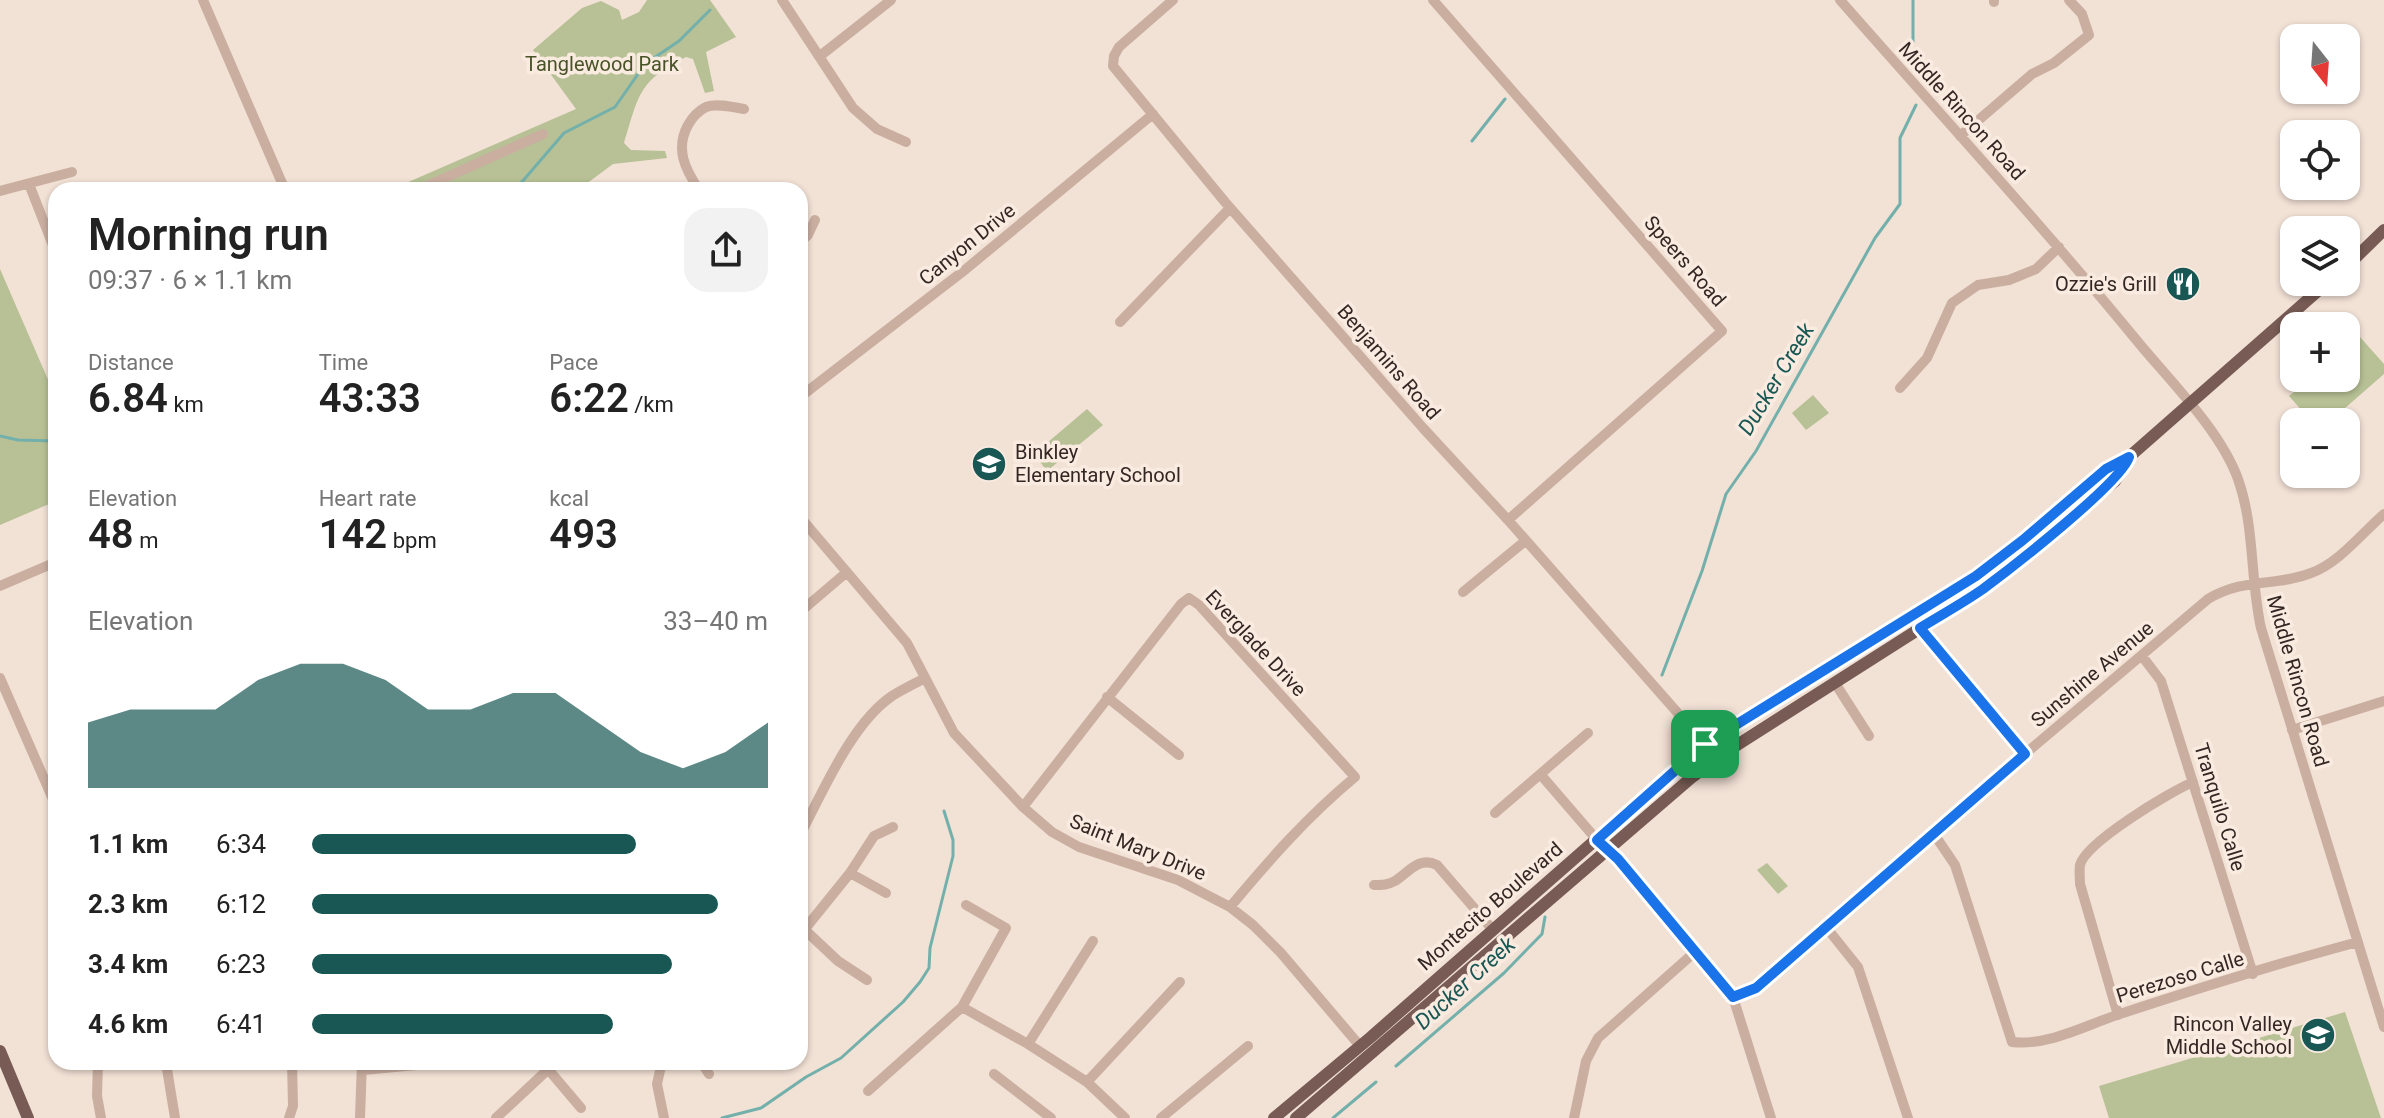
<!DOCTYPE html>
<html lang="en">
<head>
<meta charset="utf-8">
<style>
	body { margin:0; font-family:Roboto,sans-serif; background:#f2f2f2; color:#222; height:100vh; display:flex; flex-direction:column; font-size:30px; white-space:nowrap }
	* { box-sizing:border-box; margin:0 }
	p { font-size:26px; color:#767676 }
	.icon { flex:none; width:44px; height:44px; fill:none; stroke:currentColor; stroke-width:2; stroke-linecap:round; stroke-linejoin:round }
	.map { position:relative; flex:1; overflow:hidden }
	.details { position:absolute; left:48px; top:182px; width:760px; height:888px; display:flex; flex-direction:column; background:#fff; border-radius:24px; box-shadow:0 2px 6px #0004 }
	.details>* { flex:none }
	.needle { width:52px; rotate:163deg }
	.controls { position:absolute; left:2280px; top:24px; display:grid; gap:16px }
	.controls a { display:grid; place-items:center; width:80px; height:80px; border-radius:16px; background:#fff; box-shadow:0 2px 6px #0004; font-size:40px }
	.pin { position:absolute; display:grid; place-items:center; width:68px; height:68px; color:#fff; margin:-34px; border-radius:16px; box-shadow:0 4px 12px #0006 }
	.round { display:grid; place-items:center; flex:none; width:84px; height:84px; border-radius:24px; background:#f2f2f2 }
	.summary { display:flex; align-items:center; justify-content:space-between; height:136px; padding:0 40px }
	h1 { font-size:44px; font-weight:600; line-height:60px }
	.figures { display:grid; grid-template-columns:repeat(3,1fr); gap:12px; height:136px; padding:8px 40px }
	.figures div { display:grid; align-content:center }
	.figures b { font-size:40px; font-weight:600 }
	.figures small { font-size:22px; font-weight:400 }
	.figures p { font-size:22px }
	.chart { height:224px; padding:16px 40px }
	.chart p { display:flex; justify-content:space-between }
	.chart svg { width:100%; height:144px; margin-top:8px; fill:#185753; opacity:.7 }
	ul { padding:0 40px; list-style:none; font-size:26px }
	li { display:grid; grid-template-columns:128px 96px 1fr; align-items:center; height:60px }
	li i { height:20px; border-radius:10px; background:#185753 }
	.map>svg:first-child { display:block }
	.green { fill:#b7c195 }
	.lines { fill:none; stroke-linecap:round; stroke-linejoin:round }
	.stream { stroke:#73b0ab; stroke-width:3 }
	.minor { stroke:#caafa1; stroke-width:10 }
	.major { stroke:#775b54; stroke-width:12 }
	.route-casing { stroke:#fff; stroke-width:16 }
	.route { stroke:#1a73e8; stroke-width:10 }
	.labels { text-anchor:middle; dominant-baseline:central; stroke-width:7; stroke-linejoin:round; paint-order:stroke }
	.park-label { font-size:20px; fill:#485327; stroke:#faebe1 }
	.street-label { font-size:20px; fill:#332724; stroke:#faebe1 }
	.poi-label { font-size:20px; fill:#332724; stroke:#faebe1; text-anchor:end }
	.water-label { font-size:22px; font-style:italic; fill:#185753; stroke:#faebe1 }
</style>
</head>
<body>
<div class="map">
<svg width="2384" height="1118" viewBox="0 0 2384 1118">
	<rect width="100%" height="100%" fill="#f2e1d5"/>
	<path class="green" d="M647,0H710L736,37L706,52L714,91L705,93L693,59L686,57C638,81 639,95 624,143L631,150L665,151L667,158L613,164L578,190H390L576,109L533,50L582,8L601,1L619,10L622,20L639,12Z
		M0,269L56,398V501L0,525Z
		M2360,337L2384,364V374L2329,422H2312L2289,396L2311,378H2346V349Z
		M1813,395L1829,413L1806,430L1792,413Z
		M1087,409L1103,425L1047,471L1034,454Z
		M1767,863L1788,886L1778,894L1757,870Z
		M2345,1012L2381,1118H2109L2099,1086Z"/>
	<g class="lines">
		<path class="stream" d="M1913,42V0
			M1472,141L1505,99
			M515,190L564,133L615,107L645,64L679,41L710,10
			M0,436L18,440L56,441
			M1662,675L1702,571L1726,494L1756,451L1875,238L1900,204V138L1916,105
			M1396,1066L1504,973L1542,934L1545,917
			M722,1118L761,1108L806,1077L841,1058L903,1002L920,982L929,968L930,948L953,856V840L944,811
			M1333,1118L1376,1082"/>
		<path class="minor" d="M203,0L285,190
			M782,0L853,108L877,129L906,142
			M1173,0L1119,47L1114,56L1113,66L1225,202L1423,428L1508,520L1705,744
			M1433,0L1722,331L1508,520
			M1840,0C1940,114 2042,225 2138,342C2171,382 2220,430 2238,479C2255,527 2250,579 2261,628L2384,1027
			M1994,0V2
			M820,56L891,0
			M1960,136L2032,74L2054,63L2089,35L2082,14L2069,0
			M29,184L56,253
			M418,190L543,134
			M699,190C685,169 675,149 688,125C692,118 698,111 706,107C716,103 733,107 744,109
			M0,191L72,172
			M800,242L808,235L815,220
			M1120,322L1230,208
			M1900,388L1927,358L1952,303L1978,285L2009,280L2036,269L2059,247
			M800,397L966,269L1153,114
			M800,517L907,643L954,733L1023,807L1052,832L1079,847L1178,880L1230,907L1253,925L1281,953L1360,1046
			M0,586L56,562
			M1463,592L1525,541
			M800,612L847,572
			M1912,616L2025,754
			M2142,656L2161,681L2253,974
			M0,678L56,806
			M1835,683L1869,736
			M1107,697L1179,755
			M2292,730L2384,701
			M1541,775L1597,840L1618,859L1733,997L1771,1118
			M1023,807L1181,604L1189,598L1199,605L1355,777C1307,817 1270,859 1230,907
			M1495,813L1588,733
			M1934,834L1955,865L2012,1042C2048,1046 2084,1026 2117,1015C2196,989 2279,963 2358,942
			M800,835C823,792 851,724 892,696C903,689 914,684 925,678
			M850,873L886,893
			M1374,885C1382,885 1388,885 1395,881C1409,872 1419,856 1437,865L1493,930
			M1826,927L1858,967L1908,1118
			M805,930L838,961L867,980
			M800,935L850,873L874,836L893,827
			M1733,997L1756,988L2025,754L2208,599C2245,577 2276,587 2311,573C2339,563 2362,533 2384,514
			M962,1007L1028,1044L1087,1082L1125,1118
			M2118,1015L2080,884C2080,879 2079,870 2080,865C2086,842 2170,792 2193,782
			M1028,1044L1093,941
			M98,1062L97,1096L101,1118
			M168,1062L167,1069L175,1118
			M542,1062L581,1108
			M662,1062L657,1084L664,1118
			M701,1062L709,1074
			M363,1070L416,1065
			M994,1074L1051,1118
			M1087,1082L1180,982
			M868,1091L962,1007L1006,928L966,905
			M289,1118L293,1106L292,1062
			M360,1118L362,1062
			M496,1118L556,1062
			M1161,1118L1248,1046
			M1574,1118L1586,1061L1598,1038L1696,951"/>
		<path class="major" d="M2346,267L2384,230
			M0,1051L28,1118
			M1274,1118L1371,1037L1705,744L1976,576L2023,540L2106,469L2129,457L2328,282
			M1296,1118L1691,778L1723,754L1982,589L2115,481L2129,457"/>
	</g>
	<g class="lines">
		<g class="route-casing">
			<path id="route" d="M2129,457C2122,482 2010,569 1983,589C1963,603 1941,615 1920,628L2025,754L1756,988L1733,997L1618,859L1597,840L1705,744L1976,576L2023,540L2106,469Z"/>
		</g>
		<use href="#route" class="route"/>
	</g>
	<defs>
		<g id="restaurant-disc" transform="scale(1.8)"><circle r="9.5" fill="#185753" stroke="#faebe1"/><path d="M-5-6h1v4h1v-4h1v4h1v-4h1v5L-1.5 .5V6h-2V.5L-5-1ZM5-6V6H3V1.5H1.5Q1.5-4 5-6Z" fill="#fff"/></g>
		<g id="school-disc" transform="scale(1.8)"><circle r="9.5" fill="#185753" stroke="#faebe1"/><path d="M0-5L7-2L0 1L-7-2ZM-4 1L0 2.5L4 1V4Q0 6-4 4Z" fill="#fff"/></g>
	</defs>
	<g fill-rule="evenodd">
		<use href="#restaurant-disc" x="2183" y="284"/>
		<use href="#school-disc" x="989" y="464"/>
		<use href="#school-disc" x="2318" y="1035"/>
	</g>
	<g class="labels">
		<g class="park-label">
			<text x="602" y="64">Tanglewood Park</text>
		</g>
		<g class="street-label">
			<text transform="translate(1962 111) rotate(48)">Middle Rincon Road</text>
			<text transform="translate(967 244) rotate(-39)">Canyon Drive</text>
			<text transform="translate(1685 261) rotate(49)">Speers Road</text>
			<text transform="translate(1389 362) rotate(49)">Benjamins Road</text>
			<text transform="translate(1256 643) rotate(47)">Everglade Drive</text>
			<text transform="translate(2092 674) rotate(-40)">Sunshine Avenue</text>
			<text transform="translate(2298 681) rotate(74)">Middle Rincon Road</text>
			<text transform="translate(2220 807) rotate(73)">Tranquilo Calle</text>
			<text transform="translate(1138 847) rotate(22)">Saint Mary Drive</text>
			<text transform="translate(1490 906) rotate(-41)">Montecito Boulevard</text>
			<text transform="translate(2180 977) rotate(-17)">Perezoso Calle</text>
		</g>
		<g class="poi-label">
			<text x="2157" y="284">Ozzie's Grill</text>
			<text x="1015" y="452" text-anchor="start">Binkley<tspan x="1015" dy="23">Elementary School</tspan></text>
			<text x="2292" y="1024">Rincon Valley<tspan x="2292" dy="23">Middle School</tspan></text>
		</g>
		<g class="water-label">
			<text transform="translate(1776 379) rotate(-59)">Ducker Creek</text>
			<text transform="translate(1465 983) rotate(-42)">Ducker Creek</text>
		</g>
	</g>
</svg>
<div class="controls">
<a><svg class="needle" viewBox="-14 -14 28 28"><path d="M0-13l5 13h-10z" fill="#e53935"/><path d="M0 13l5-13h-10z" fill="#767676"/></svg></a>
<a><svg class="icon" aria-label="locate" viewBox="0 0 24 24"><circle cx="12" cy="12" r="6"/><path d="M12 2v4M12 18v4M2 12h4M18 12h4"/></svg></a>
<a><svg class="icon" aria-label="layers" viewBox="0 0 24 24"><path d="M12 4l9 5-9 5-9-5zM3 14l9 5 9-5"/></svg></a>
<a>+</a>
<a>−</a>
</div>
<div class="pin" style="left:1705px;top:744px;background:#1e9e55"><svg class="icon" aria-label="arrive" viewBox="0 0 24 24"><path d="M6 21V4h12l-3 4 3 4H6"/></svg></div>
<section class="details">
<div class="summary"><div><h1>Morning run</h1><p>09:37 · 6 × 1.1 km</p></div><a class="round"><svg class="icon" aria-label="share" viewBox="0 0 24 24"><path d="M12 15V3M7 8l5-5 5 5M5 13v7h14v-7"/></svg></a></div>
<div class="figures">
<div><p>Distance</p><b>6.84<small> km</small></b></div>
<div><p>Time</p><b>43:33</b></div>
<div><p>Pace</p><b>6:22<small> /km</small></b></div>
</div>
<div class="figures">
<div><p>Elevation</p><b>48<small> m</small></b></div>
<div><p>Heart rate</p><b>142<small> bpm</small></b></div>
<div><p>kcal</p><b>493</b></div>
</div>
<div class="chart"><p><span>Elevation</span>33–40 m</p>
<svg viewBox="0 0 160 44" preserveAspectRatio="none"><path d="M0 44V24L10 20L20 20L30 20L40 11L50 6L60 6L70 11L80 20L90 20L100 15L110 15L120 24L130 33L140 38L150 33L160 24V44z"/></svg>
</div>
<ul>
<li><b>1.1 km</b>6:34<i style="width:71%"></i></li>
<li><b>2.3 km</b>6:12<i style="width:89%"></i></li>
<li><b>3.4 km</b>6:23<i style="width:79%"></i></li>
<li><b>4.6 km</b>6:41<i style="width:66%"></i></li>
</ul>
</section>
</div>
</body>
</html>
